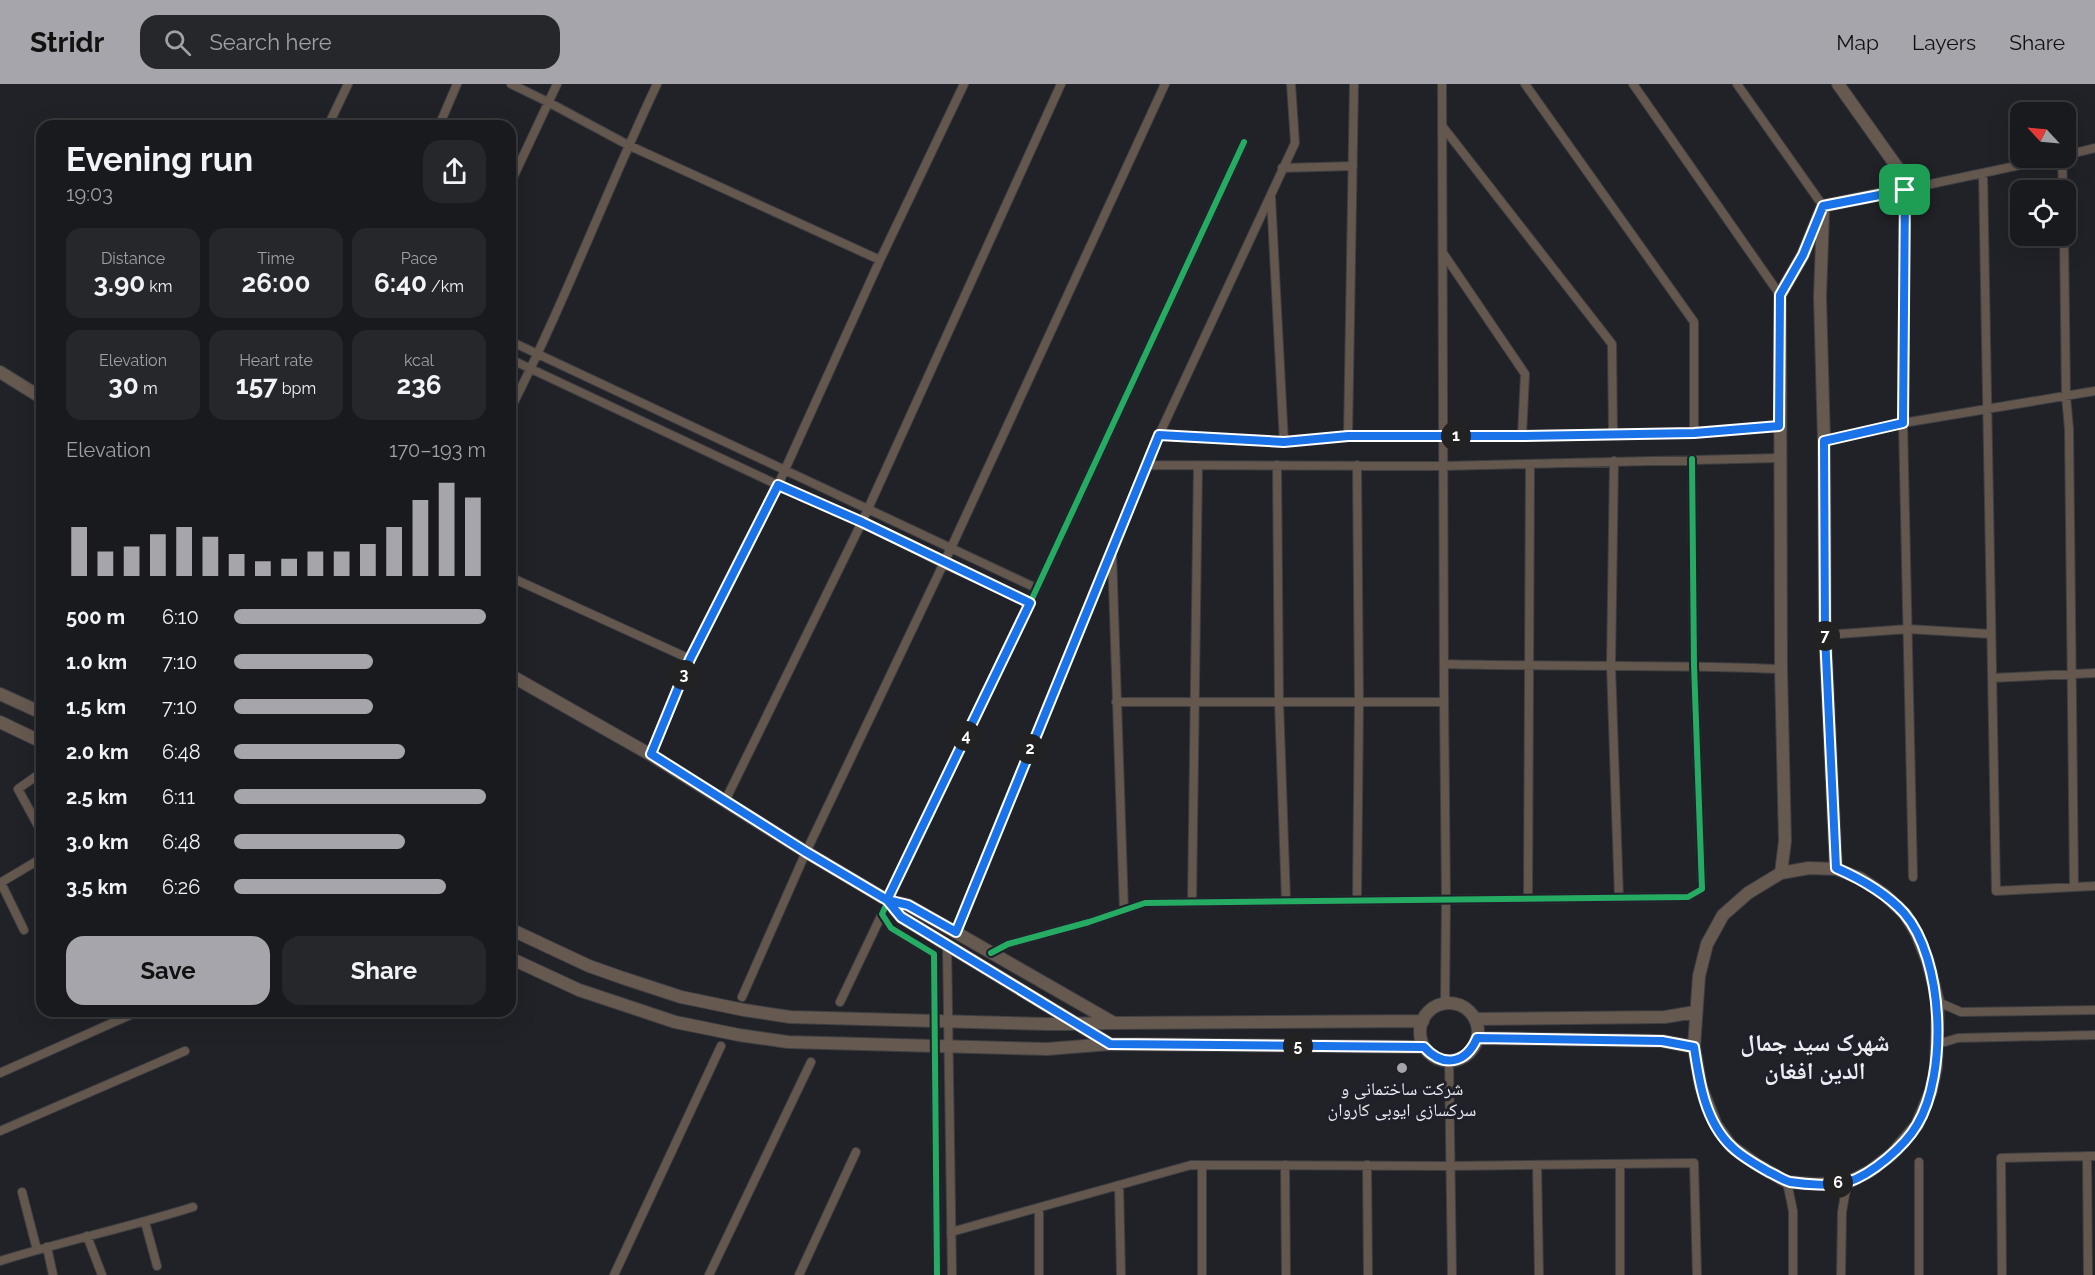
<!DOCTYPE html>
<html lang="en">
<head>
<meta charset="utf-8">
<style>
	body { margin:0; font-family:Raleway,"Noto Naskh Arabic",sans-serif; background:#26272a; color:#f1f3f6; height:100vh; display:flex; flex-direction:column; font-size:22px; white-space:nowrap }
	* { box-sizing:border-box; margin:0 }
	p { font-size:20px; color:#9fa1a4 }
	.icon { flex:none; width:33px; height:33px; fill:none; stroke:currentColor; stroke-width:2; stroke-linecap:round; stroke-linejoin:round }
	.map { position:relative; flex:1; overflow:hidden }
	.panel { position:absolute; left:36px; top:36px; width:480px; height:897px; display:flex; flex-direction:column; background:#191a1d; border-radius:18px; box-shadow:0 6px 24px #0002,0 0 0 2px #37383b }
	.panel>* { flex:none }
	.needle { width:39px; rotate:296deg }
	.fabs { position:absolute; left:2010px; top:18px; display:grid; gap:12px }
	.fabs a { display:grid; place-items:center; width:66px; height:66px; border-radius:12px; background:#191a1d; box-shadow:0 6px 24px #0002,0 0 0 2px #37383b; font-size:30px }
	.pin { position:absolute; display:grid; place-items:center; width:51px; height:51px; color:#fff; margin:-26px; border-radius:12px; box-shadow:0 3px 9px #0006 }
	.km { position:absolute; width:30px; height:30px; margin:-15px; border-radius:50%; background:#222; color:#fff; font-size:16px; line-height:30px; text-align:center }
	.round { display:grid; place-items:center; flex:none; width:63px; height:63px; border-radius:18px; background:#26272a }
	.overview { display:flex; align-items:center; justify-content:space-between; height:102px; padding:0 30px }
	h1 { font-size:33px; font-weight:700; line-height:45px }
	.metrics { display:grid; grid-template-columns:repeat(3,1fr); gap:9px; height:102px; padding:6px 30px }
	.metrics div { display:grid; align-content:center; border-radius:15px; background:#26272a; text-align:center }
	.metrics b { font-size:26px; font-weight:700 }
	.metrics small { font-size:16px; font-weight:400 }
	.metrics p { font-size:16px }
	.chart { height:168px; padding:12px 30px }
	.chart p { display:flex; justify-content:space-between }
	.chart svg { width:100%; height:108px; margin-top:6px; stroke:#a5a5ab; stroke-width:6 }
	.action { display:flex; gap:12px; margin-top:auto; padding:12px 30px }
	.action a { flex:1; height:69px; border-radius:18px; background:#a5a5ab; color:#111; font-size:24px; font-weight:700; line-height:69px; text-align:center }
	.action a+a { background:#26272a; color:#f1f3f6 }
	ul { padding:0 30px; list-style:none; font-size:20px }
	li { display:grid; grid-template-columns:96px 72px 1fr; align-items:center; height:45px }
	li i { height:15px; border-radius:8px; background:#a5a5ab }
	header { display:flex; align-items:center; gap:36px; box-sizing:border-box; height:84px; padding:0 30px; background:#a5a5ab; color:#111 }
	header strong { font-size:28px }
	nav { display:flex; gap:33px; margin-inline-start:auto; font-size:21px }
	.search { width:420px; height:54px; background:#26272a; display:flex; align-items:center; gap:15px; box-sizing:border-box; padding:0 21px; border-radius:18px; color:#9fa1a4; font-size:22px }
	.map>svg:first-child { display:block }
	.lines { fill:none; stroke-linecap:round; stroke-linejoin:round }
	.street-casing { stroke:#3e3f43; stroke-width:10 }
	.secondary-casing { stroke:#3e3f43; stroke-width:14 }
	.street { stroke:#64584e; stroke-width:8 }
	.secondary { stroke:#665950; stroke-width:12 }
	.cycleway-casing { stroke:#1f2029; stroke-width:10 }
	.cycleway { stroke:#26ab63; stroke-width:6 }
	.route-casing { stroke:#fff; stroke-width:12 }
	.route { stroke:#1a73e8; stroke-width:8 }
	.poi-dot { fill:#a5a5ab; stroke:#1f2029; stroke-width:2 }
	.labels { text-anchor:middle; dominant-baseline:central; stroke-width:6; stroke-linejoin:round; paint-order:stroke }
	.poi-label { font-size:18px; fill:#ececf2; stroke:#1f2029 }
	.district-label { font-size:24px; font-weight:bold; fill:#ececf2; stroke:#1f2029 }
</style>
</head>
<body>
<header>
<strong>Stridr</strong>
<div class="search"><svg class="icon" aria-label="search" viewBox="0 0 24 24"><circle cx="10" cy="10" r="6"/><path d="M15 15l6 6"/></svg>Search here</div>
<nav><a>Map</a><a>Layers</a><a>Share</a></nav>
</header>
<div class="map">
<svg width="2095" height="1191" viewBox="0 0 2095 1191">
	<rect width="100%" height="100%" fill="#212227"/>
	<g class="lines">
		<g class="street-casing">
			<path id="street" d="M511,0L548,18L628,61L880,176
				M1442,0L1444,618L1446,815L1445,919
				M1525,0L1694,238V349
				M1633,0L1780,211
				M1737,0L1823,122
				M328,42L348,0
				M439,42L457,0
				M1443,43L1612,260L1613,350
				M2066,71L2095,64
				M2062,74L2063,106
				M1282,84L1353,82
				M1983,89L1996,807L2095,802
				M510,100L557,0
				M1912,104L2053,74
				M1905,106L1903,339L1913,793
				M1271,113L1284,358
				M2064,152L2066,312L2069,345L2074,803
				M1443,169L1525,290L1522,352
				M510,257L1036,504
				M510,275L778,401L862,438L944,480L1030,519
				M510,326C564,220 606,108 657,0
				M1159,351L1284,358L1348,352H1522L1694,349L1779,342
				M1348,352L1354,0
				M1824,357L1903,339L2095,307
				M1614,377L1611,582L1619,814
				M1146,381L1444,382L1781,374
				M1277,381L1279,618L1286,816
				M1112,469L1124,826
				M510,493L690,575
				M1825,551L1908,545L1991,550
				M1445,580C1557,583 1669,580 1781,585
				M1992,594L2095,589
				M1116,618H1444
				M651,671L690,575L778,401L880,176L964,0
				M42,688L18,705L42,749
				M725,717L862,438L1061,0
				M0,799L42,774
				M1,799L24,846
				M1528,814L1530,380
				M1357,815L1359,618L1357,381
				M1192,818L1198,381
				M956,848L1159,351L1295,59L1291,0
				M947,861L952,1191
				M991,869L1008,860L1089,838L1145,819L1688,813L1702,805L1694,581L1692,375
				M742,913L806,768L951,464L1165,0
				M840,918L882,830
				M1938,918L1961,928L2095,926
				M112,927L116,937
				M1938,960L1958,954L2095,951
				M1449,977L1452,1191
				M0,989L139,927
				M0,1047L185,967
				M2087,1072L2088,1191
				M1919,1078V1191
				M1620,1080V1191
				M1285,1081L1286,1191
				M1367,1081L1368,1191
				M1537,1081L1539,1191
				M1787,1098L1793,1127V1191
				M1119,1101L1121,1191
				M22,1108L37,1166
				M1039,1124V1191
				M145,1138L157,1182
				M951,1148L1191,1081L1450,1082L1694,1079L1697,1191
				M87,1152L102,1191
				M47,1163L53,1191
				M0,1177C64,1157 130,1143 193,1123
				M614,1191L721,962
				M709,1191L811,978
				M799,1191L856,1068
				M937,1191L934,870L891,844L882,830L1030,519L1244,58
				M1202,1191V1081
				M1841,1191L1842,1128L1847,1099
				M2002,1191L2001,1074L2095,1072"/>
		</g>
		<g class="secondary-casing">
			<path id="secondary" d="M1823,122L1912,104L1838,0
				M1823,129L1820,213L1824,357L1825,551L1836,785
				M0,288L42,314
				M510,591L651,671L806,768L887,816L908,821L1114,939L1423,937
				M0,610L42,629
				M0,638L42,658
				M1809,784L1836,785L1860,794L1885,811L1905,830L1917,850L1928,878L1938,918L1936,983L1931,1007L1917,1041L1892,1070L1870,1087L1847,1099L1815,1100L1787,1098L1756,1080L1731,1062L1716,1041L1701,1003L1694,963L1699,892L1707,860L1723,831L1748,809L1781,789Z
				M1781,789L1785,757L1781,585L1780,211L1803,171L1823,122
				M887,816L901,833L1110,960L1424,963
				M510,845L589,882L623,894L681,913L744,926L790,933L1048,940L1113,939
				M510,874L579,906L675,938L739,951L788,958L1047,965L1110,960
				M1420 948a29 29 0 1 1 58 0a29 29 0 1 1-58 0Z
				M1475,935L1665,933L1695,928
				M1477,954L1662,957L1694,963"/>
		</g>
		<use href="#street" class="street"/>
		<use href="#secondary" class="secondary"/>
		<g class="cycleway-casing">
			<path id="cycleway" d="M991,869L1008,860L1089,838L1145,819L1688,813L1702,805L1694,581L1692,375
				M937,1191L934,870L891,844L882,830L1030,519L1244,58"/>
		</g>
		<use href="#cycleway" class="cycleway"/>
	</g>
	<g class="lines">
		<g class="route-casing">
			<path id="route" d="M1905,106L1823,122L1803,171L1780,211L1779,342L1694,349L1522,352H1348L1284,358L1159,351L956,848L908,821L887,816L806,768L651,670L690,575L778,401L862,438L1030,519L887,816L901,833L1110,960L1424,963C1443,984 1466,980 1477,954L1662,957L1694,963C1699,997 1705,1038 1732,1063C1742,1073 1757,1081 1769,1088C1776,1091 1783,1096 1790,1098C1804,1100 1835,1103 1848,1098C1872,1090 1904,1063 1917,1041C1948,990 1944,875 1904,829C1886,809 1861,795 1836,784L1825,551L1824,357L1903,339L1905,106"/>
		</g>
		<use href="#route" class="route"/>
	</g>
	<circle class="poi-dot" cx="1402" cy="984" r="6"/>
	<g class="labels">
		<g class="poi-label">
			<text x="1402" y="1004">شرکت ساختمانی و<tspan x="1402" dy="21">سرکسازی ایوبی کاروان</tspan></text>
		</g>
		<g class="district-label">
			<text x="1815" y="958">شهرک سید جمال<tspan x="1815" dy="28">الدین افغان</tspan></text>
		</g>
	</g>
</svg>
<div class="fabs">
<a><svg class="needle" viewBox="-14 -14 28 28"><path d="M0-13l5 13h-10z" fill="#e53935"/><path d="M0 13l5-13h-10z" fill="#9fa1a4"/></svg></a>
<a><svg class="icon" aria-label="locate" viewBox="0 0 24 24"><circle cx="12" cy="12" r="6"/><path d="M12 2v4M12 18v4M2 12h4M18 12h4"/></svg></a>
</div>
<div class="pin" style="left:1905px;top:106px;background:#1e9e55"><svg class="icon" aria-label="arrive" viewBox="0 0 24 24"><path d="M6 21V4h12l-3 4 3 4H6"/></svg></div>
<b class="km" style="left:1456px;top:352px">1</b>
<b class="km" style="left:1030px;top:665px">2</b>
<b class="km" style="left:684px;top:591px">3</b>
<b class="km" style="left:966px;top:652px">4</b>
<b class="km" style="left:1298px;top:962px">5</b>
<b class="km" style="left:1838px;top:1099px">6</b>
<b class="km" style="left:1825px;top:552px">7</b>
<section class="panel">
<div class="overview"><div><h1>Evening run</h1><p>19:03</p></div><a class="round"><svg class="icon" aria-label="share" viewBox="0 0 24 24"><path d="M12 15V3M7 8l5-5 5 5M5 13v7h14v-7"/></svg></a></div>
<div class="metrics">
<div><p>Distance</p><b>3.90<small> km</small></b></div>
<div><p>Time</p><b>26:00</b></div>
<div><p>Pace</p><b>6:40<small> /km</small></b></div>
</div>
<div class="metrics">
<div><p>Elevation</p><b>30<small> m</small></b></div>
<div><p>Heart rate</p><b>157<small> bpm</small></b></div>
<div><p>kcal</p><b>236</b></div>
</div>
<div class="chart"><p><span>Elevation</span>170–193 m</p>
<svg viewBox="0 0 160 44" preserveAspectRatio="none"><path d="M5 44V24M15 44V34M25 44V32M35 44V27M45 44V24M55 44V28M65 44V35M75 44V38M85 44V37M95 44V34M105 44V34M115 44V31M125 44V24M135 44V13M145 44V6M155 44V12"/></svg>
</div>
<ul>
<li><b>500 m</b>6:10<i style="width:100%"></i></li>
<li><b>1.0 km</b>7:10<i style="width:55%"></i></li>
<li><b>1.5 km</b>7:10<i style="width:55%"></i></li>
<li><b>2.0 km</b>6:48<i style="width:68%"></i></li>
<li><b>2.5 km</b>6:11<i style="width:100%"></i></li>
<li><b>3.0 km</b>6:48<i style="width:68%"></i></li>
<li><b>3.5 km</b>6:26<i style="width:84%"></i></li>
</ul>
<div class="action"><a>Save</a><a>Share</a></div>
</section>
</div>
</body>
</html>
